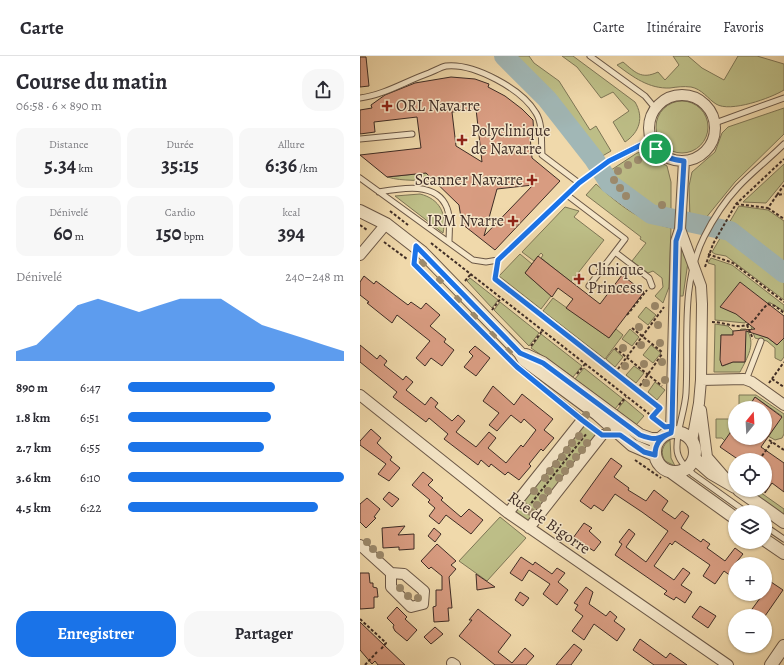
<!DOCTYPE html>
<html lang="fr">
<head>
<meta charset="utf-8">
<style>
	body { margin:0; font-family:Alegreya,serif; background:#f7f7f7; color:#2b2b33; height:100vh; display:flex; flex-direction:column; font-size:15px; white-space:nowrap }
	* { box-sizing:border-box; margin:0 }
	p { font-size:13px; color:#7c7c81 }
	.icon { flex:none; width:22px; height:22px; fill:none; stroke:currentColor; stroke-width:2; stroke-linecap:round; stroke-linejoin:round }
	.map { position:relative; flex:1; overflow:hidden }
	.panel { display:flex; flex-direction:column; background:#fff; width:360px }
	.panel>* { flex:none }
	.needle { width:26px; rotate:18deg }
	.controls { position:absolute; left:368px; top:345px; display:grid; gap:8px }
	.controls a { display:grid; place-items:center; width:44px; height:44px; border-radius:50%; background:#fff; box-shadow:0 1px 3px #0004; font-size:20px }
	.pin { position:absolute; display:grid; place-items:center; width:34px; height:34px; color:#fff; margin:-17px; border:2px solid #fff; border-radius:50%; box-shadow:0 1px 4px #0007 }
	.round { display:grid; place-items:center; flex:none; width:42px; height:42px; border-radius:16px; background:#f7f7f7 }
	.summary { display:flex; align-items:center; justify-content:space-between; height:68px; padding:0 16px }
	h1 { font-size:22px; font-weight:600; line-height:30px }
	.metrics { display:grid; grid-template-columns:repeat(3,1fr); gap:6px; height:68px; padding:4px 16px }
	.metrics div { display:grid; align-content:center; border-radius:10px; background:#f7f7f7; text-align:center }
	.metrics b { font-size:20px; font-weight:600 }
	.metrics small { font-size:11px; font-weight:400 }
	.metrics p { font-size:11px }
	.chart { height:112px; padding:8px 16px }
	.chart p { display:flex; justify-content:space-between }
	.chart svg { width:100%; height:72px; margin-top:4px; fill:#1a73e8; opacity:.7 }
	.primary-button { display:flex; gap:8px; margin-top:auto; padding:8px 16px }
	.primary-button a { flex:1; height:46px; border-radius:16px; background:#1a73e8; color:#fff; font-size:16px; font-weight:600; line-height:46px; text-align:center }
	.primary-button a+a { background:#f7f7f7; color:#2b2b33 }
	ul { padding:0 16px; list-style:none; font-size:13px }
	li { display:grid; grid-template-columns:64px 48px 1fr; align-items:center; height:30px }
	li i { height:10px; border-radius:5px; background:#1a73e8 }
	header { display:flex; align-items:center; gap:24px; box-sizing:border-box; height:56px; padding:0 20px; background:#fff; border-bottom:1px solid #e1e1e2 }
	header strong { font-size:19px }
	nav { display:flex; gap:22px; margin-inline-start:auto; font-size:14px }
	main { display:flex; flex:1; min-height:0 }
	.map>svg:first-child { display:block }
	.green { fill:#bdbe87; stroke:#7e7656 }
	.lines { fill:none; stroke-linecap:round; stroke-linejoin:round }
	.river { stroke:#a1b7b6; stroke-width:20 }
	.building { fill:#d89c81; stroke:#3f2d26; fill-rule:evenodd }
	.service-casing { stroke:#6b5847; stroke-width:7 }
	.minor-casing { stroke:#6b5847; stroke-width:12 }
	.tertiary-casing { stroke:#6b5847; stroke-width:14 }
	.path { stroke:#3f2d26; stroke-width:2; stroke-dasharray:3 2; stroke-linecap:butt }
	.service { stroke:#f5e6c8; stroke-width:5 }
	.minor { stroke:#f5e6c8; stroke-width:10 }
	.tertiary { stroke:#f5e6c8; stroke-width:12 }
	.tree { fill:#9c8a6c }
	.route-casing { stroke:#fff; stroke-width:8 }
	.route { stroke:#1a73e8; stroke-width:5 }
	.poi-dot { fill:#8f2418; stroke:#f5e6c8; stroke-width:1.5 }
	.labels { text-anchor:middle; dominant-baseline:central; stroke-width:3; stroke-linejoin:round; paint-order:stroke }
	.poi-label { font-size:16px; fill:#3f2d26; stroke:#f5e6c8; text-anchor:start }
	.street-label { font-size:16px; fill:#3f2d26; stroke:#f5e6c8 }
</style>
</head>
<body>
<header>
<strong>Carte</strong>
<nav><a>Carte</a><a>Itinéraire</a><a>Favoris</a></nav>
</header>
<main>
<section class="panel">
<div class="summary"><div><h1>Course du matin</h1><p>06:58 · 6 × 890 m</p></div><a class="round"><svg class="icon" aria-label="share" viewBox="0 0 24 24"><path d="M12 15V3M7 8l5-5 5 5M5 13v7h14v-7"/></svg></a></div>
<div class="metrics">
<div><p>Distance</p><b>5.34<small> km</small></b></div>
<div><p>Durée</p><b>35:15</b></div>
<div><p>Allure</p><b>6:36<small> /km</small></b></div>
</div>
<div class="metrics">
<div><p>Dénivelé</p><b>60<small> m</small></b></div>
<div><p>Cardio</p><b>150<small> bpm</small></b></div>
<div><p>kcal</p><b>394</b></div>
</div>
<div class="chart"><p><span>Dénivelé</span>240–248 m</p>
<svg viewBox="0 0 160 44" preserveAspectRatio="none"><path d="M0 44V38L10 34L20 22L30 10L40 6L50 10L60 14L70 10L80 6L90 6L100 6L110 14L120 22L130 26L140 30L150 34L160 38V44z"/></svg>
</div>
<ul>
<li><b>890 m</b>6:47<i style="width:68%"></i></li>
<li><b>1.8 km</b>6:51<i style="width:66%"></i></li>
<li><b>2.7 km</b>6:55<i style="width:63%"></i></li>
<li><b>3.6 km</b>6:10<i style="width:100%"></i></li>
<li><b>4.5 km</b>6:22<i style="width:88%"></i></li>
</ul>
<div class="primary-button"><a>Enregistrer</a><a>Partager</a></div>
</section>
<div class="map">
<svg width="424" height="609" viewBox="0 0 424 609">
	<rect width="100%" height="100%" fill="#f0d9ab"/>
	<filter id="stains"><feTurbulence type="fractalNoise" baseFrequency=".005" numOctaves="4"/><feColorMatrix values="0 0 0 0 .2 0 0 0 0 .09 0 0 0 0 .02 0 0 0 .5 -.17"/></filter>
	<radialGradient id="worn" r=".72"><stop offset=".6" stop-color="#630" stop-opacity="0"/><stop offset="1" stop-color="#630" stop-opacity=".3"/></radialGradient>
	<path class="green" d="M149,0H169L174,7L199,25L230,74L236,70L251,95L239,102L192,43Z
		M202,0H213L275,46C284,61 280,76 265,86L253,66L269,55L253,36L241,42L217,11Z
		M313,0H328L342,12L364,24L378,0H397L424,8V34C411,42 370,57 356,48C348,43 342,33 331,31C323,30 317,31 310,32C289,33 273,21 257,9L263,6C275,16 281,24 298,16L305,24L319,9Z
		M296 71a26 26 0 1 1 52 0a26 26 0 1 1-52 0Z
		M424,52V78L375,126L345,163H330L329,130L332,116L355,96L362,77L368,71Z
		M281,96H285L307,110L311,126V161L292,157L251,128L245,118L277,97Z
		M424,108V125L406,147L383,146Z
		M75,116L77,126C60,123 44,126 27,121Z
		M236,128C261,150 277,164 311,172L309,231L303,247L295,240L303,231L302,222L293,215L288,217L272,205L286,187L280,183L281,181L226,139Z
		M60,138C80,143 87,158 83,177L35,140Z
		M379,150L408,154L424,165V244L366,200L355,198L352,196Z
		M205,151L219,155L214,161L244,184L211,226L181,202L183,199L181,197L174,205L162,196Z
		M320,178L324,200L328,206L323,240H317Z
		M160,198L172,208L165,217L191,240L181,253L139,220Z
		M351,202L372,209L424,249V255L409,246L385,267L355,264V209L348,207Z
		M110,222L138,244L132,252L107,225Z
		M193,242L249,282L256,273L263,279L245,303L183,255Z
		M140,246L179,277L169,290L134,254Z
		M286,251L296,259L288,269L278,261Z
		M393,267L397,278L408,282L417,289L424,282V301L421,305L415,302V292L407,285L395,282L391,271Z
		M355,268L368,270L373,275V279H361L363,310L373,306H385V274H380L381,273H386C397,287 387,302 380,316H354Z
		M270,273L279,281L272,290L262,283Z
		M181,278L222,310L213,321L171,292Z
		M291,289L301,297L293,307L283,299Z
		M254,293L263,301L255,311L246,303Z
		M274,310L284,317L276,327L266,319Z
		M224,312L263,343L255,353L215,323Z
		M295,326L305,334L297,344L288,336Z
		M379,339H396L424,358V378L422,382L415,384L408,380L422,360L395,341L388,352H379Z
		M265,344L284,360L276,369L257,354Z
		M372,357H375V376L365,385L362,382H356V363H371Z
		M223,367L238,380L168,468L152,457Z
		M310,384L311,402L315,410L305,405C300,397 302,389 310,384Z
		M388,434H397L424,453V460Z
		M140,461L166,482L127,525L99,505Z"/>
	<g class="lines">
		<path class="river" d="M144,0L187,43L234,103L250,128L291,158L370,175L424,217"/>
	</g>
	<path class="building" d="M0,1H6L9,30L0,31Z
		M91,21L115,23L129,28L128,31L145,40L162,53L173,64L174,80H170L172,102L200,125L135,194L102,168L99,149L66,117L27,121L0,99L61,92L57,61L14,66L15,76L0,78V54L12,52L11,49L25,39L55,27ZM116,53L122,106L96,90L92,56ZM173,129L124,180L137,133Z
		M178,200L240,248L262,219L284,236L249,282L206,252L213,243L198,232L192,241L165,217Z
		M4,220L14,228L16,225L48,249L51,246L61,253L66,247L80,259L70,270L86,283L84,286L94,294L82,310L71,302L65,310L56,302L70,285L37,259L32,267L7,247L9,246L0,239V226Z
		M380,226L424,260V282L417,289L408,282L386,275L385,306H373L362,310L360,304L361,279H373V275L395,273L376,258L360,251Z
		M0,289L17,303L20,299L27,305L24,309L43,324L46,320L53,326L46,334L65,349L71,341L78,347L75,351L92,365L98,359L105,365L96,376L116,391L129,376L136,382L128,392L146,407L161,389L163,391L176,374L164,363L161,367L151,359L137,375L129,369L139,357L123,345L133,330L154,349L162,338L193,363L184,374L194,382L183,395L181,393L169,408L171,410L159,424L148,416L145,419L131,408L129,411L121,404L118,409L84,383L88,378L69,362L66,366L33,341L37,336L0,306Z
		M115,290L130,302L116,320L104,311L113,300L109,296Z
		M395,341L422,361L401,391L424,407V436L412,427L405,437V404H379L360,391L375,370V382H405V352H388Z
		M11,373L21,382L17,387L32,401L30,404L40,412L29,425L18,418L26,408L0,389V385Z
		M251,402L262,410L254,421L269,432L268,434L286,445L294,434L308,445L302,454L315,463L322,455L329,460L321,472L341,486L343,483L350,488L347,492L365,505L375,492L383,498L375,508V523L364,515L355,528L343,520L350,509L315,485L312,489L310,487L294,510L314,524L323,512L330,517L321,529L332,536L325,547L316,541L314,544L304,538L307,535L255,499L262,488L259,486L269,473L275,478L266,491L286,506L308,475L282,456L255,438L243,455L234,449L231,453L220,445Z
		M63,416L73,424L68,429L83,442L81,444L101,461L109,453L123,464L111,478L86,459L79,468L69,460L75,452L68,446L70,444L52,429Z
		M29,436L39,443L32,451L23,443Z
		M7,442L20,453L14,461L16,462L6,472L0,466V448Z
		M224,467L232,472L229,475L241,486L234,495L213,482Z
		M45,470L38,479L54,478V493L39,494V491L23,492L22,472Z
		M74,472L81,478L75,486L68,480Z
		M77,488L96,505L91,509L96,513L89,521L92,552H88L89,565L74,566L73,551L76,550V534H82V520L71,511L69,513L61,505Z
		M161,501L173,509L175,506L192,518L197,512L205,517L198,526L208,534L197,549L183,538L190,528L169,514L162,525L150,517Z
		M0,517H9L10,527H13V531L17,532L18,541H14V552L0,553Z
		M116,518L135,531L117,534Z
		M411,526L423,534L405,560H387L403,538H405V534Z
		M226,531L233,536L229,548L246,560L250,555L257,561L254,565L265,573L257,585L234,568L224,584L212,575L223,560L215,554L218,549L214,547Z
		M160,536L169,542L163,550L155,544Z
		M340,550L356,560L348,572L332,561Z
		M37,551L47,561L45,563L57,574L47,585L35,575L33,571L34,569L27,562Z
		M118,553L151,579L138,596L152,607L165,592L174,600L166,609H135L99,580L112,564H109Z
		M0,566L25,590L45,609H18L15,605L12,608L0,594Z
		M75,571L83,578L71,588L64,581Z
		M280,583L306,602L310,597L327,609H294L273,594Z
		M214,588L222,594L211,609H196Z"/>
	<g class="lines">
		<g class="service-casing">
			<path id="service" d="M230,0L285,40L295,52
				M0,42C24,39 46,25 69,17C74,15 81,11 86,10C114,7 162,33 176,57C183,68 181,86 182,99L219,127
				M355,67L424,42
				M0,83L52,78
				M0,122L113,204L126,206L138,204L219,127L249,105L291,84
				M19,136C41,132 77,125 87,152C91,162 89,176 89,186
				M207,139L265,183L229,230
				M56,192L54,208L157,311L242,379H257
				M255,196L289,222L292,230
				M386,324L401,285
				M386,456L333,418C326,412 317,403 317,393C316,375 325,355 326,337C329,285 320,229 344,181C353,163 364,146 378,131C392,116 409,103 424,88
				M405,470L424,483"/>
		</g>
		<g class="minor-casing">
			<path id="minor" d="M289 72a33 33 0 1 1 66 0a33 33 0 1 1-66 0Z
				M320,173L341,230L342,248L341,324L339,347L332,385
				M0,199L26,168
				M341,324L384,323L392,326L424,349
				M0,339L148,457L368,609
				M341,354L347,401L367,424
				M311,377L316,185L320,173L324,105
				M148,457L222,364
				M169,472L242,379
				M0,489L31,517L44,518L64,535L63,548L51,551L31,531V517
				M92,607L95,609"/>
		</g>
		<g class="tertiary-casing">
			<path id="tertiary" d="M0,155L26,168L62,196L160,297L164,304L237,358L272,389L295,399
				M166,299L183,307L280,379L291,383H300
				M295 396a20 20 0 1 1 40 0a20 20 0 1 1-40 0Z
				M334,402L351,417L375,431
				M311,416L375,462
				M379,434L424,466
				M405,484L424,497
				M411,609L424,590"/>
		</g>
		<path class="path" d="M417,139L424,129
			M376,148L408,152L417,139L424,138
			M408,152L424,163
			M30,155L48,169
			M0,169L7,174
			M24,186L47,203
			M71,187L302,368
			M348,198L373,207L424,246
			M137,211L135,223L300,352L292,361
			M345,211L353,188L376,148L424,103
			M105,225L111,218
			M132,254L141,242
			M267,259L287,234
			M352,266C366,266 381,276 393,265C398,260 402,253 408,248L415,250L424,257
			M387,269L393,283
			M272,272L302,296
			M171,290L182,275
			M255,292L302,330
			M255,317L304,251
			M217,318L225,308
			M412,323L424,331
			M409,327L424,306
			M277,334L302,298
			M259,349L266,341
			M409,384L424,394
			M275,404L301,422
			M399,404L412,386
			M165,455L227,377
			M0,563L26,587L21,593
			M5,609L17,596"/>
		<use href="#service" class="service"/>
		<use href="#minor" class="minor"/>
		<use href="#tertiary" class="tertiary"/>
	</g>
	<g class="tree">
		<circle cx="278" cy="104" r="4"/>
		<circle cx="268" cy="109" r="4"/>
		<circle cx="258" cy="115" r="4"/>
		<circle cx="254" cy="124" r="4"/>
		<circle cx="260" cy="132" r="4"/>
		<circle cx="266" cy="140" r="4"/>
		<circle cx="302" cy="149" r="4"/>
		<circle cx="63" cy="207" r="4"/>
		<circle cx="80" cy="224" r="4"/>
		<circle cx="98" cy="243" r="4"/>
		<circle cx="295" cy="250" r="4"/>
		<circle cx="114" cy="260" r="4"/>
		<circle cx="298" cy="269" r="4"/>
		<circle cx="279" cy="271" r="4"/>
		<circle cx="133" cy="279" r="4"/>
		<circle cx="300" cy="287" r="4"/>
		<circle cx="281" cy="289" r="4"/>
		<circle cx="263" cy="292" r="4"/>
		<circle cx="149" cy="295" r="4"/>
		<circle cx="302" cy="306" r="4"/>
		<circle cx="284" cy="308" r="4"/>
		<circle cx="265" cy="310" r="4"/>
		<circle cx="305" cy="324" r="4"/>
		<circle cx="286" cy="327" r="4"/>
		<circle cx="226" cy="359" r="4"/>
		<circle cx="247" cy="375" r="4"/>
		<circle cx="219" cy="380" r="4"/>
		<circle cx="212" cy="387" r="4"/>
		<circle cx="227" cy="387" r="4"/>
		<circle cx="207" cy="394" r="4"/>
		<circle cx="222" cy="394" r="4"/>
		<circle cx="202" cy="401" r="4"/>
		<circle cx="216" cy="401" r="4"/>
		<circle cx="196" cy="408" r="4"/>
		<circle cx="210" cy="408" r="4"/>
		<circle cx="190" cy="415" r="4"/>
		<circle cx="205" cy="415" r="4"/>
		<circle cx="185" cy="422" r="4"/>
		<circle cx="199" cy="422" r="4"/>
		<circle cx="174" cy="435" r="4"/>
		<circle cx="188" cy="435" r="4"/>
		<circle cx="183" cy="442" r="4"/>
		<circle cx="163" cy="449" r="4"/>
		<circle cx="177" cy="449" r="4"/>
		<circle cx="171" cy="456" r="4"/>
		<circle cx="7" cy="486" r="4"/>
		<circle cx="13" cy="493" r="4"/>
		<circle cx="20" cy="499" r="4"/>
		<circle cx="40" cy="532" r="4"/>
		<circle cx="48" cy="540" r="4"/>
		<circle cx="58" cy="542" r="4"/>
	</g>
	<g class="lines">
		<g class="route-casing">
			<path id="route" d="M296,93C305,101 312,104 324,105L320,173L316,185L312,370L311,377C295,383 297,385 280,379L183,307L160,297L56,190L54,208L157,311L222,364L242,379H260L284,396L295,399C295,388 300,381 311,377L312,370L305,371L292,361L300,352L135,223L138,204L219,127L249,105L291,84L296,93"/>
		</g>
		<use href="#route" class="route"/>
	</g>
	<g class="poi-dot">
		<path d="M25 44h4v4h4v4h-4v4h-4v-4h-4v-4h4z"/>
		<path d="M100 78h4v4h4v4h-4v4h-4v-4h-4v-4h4z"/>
		<path d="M170 118h4v4h4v4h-4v4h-4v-4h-4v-4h4z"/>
		<path d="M151 159h4v4h4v4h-4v4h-4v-4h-4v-4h4z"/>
		<path d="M217 217h4v4h4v4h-4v4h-4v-4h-4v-4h4z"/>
	</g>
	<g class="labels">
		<g class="poi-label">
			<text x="36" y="50">ORL Navarre</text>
			<text x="111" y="75">Polyclinique<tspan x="111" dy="18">de Navarre</tspan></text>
			<text x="163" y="124" text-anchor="end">Scanner Navarre</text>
			<text x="144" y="165" text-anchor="end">IRM Nvarre</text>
			<text x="228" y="214">Clinique<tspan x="228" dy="18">Princess</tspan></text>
		</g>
		<g class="street-label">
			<text transform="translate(189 467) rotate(35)">Rue de Bigorre</text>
		</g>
	</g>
	<rect width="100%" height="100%" filter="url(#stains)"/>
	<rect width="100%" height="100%" fill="url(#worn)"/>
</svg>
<div class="controls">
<a><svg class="needle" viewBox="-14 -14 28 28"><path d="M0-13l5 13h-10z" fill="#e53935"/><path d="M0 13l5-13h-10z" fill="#7c7c81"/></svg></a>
<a><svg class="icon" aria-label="locate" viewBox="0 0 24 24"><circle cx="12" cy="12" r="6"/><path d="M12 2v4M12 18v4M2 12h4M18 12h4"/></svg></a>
<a><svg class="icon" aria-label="layers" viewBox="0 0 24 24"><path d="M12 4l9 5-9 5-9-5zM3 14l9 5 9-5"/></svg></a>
<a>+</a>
<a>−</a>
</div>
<div class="pin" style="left:296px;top:93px;background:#1e9e55"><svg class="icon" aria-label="arrive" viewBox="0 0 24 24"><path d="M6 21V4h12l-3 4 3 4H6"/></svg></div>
</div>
</main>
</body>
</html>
